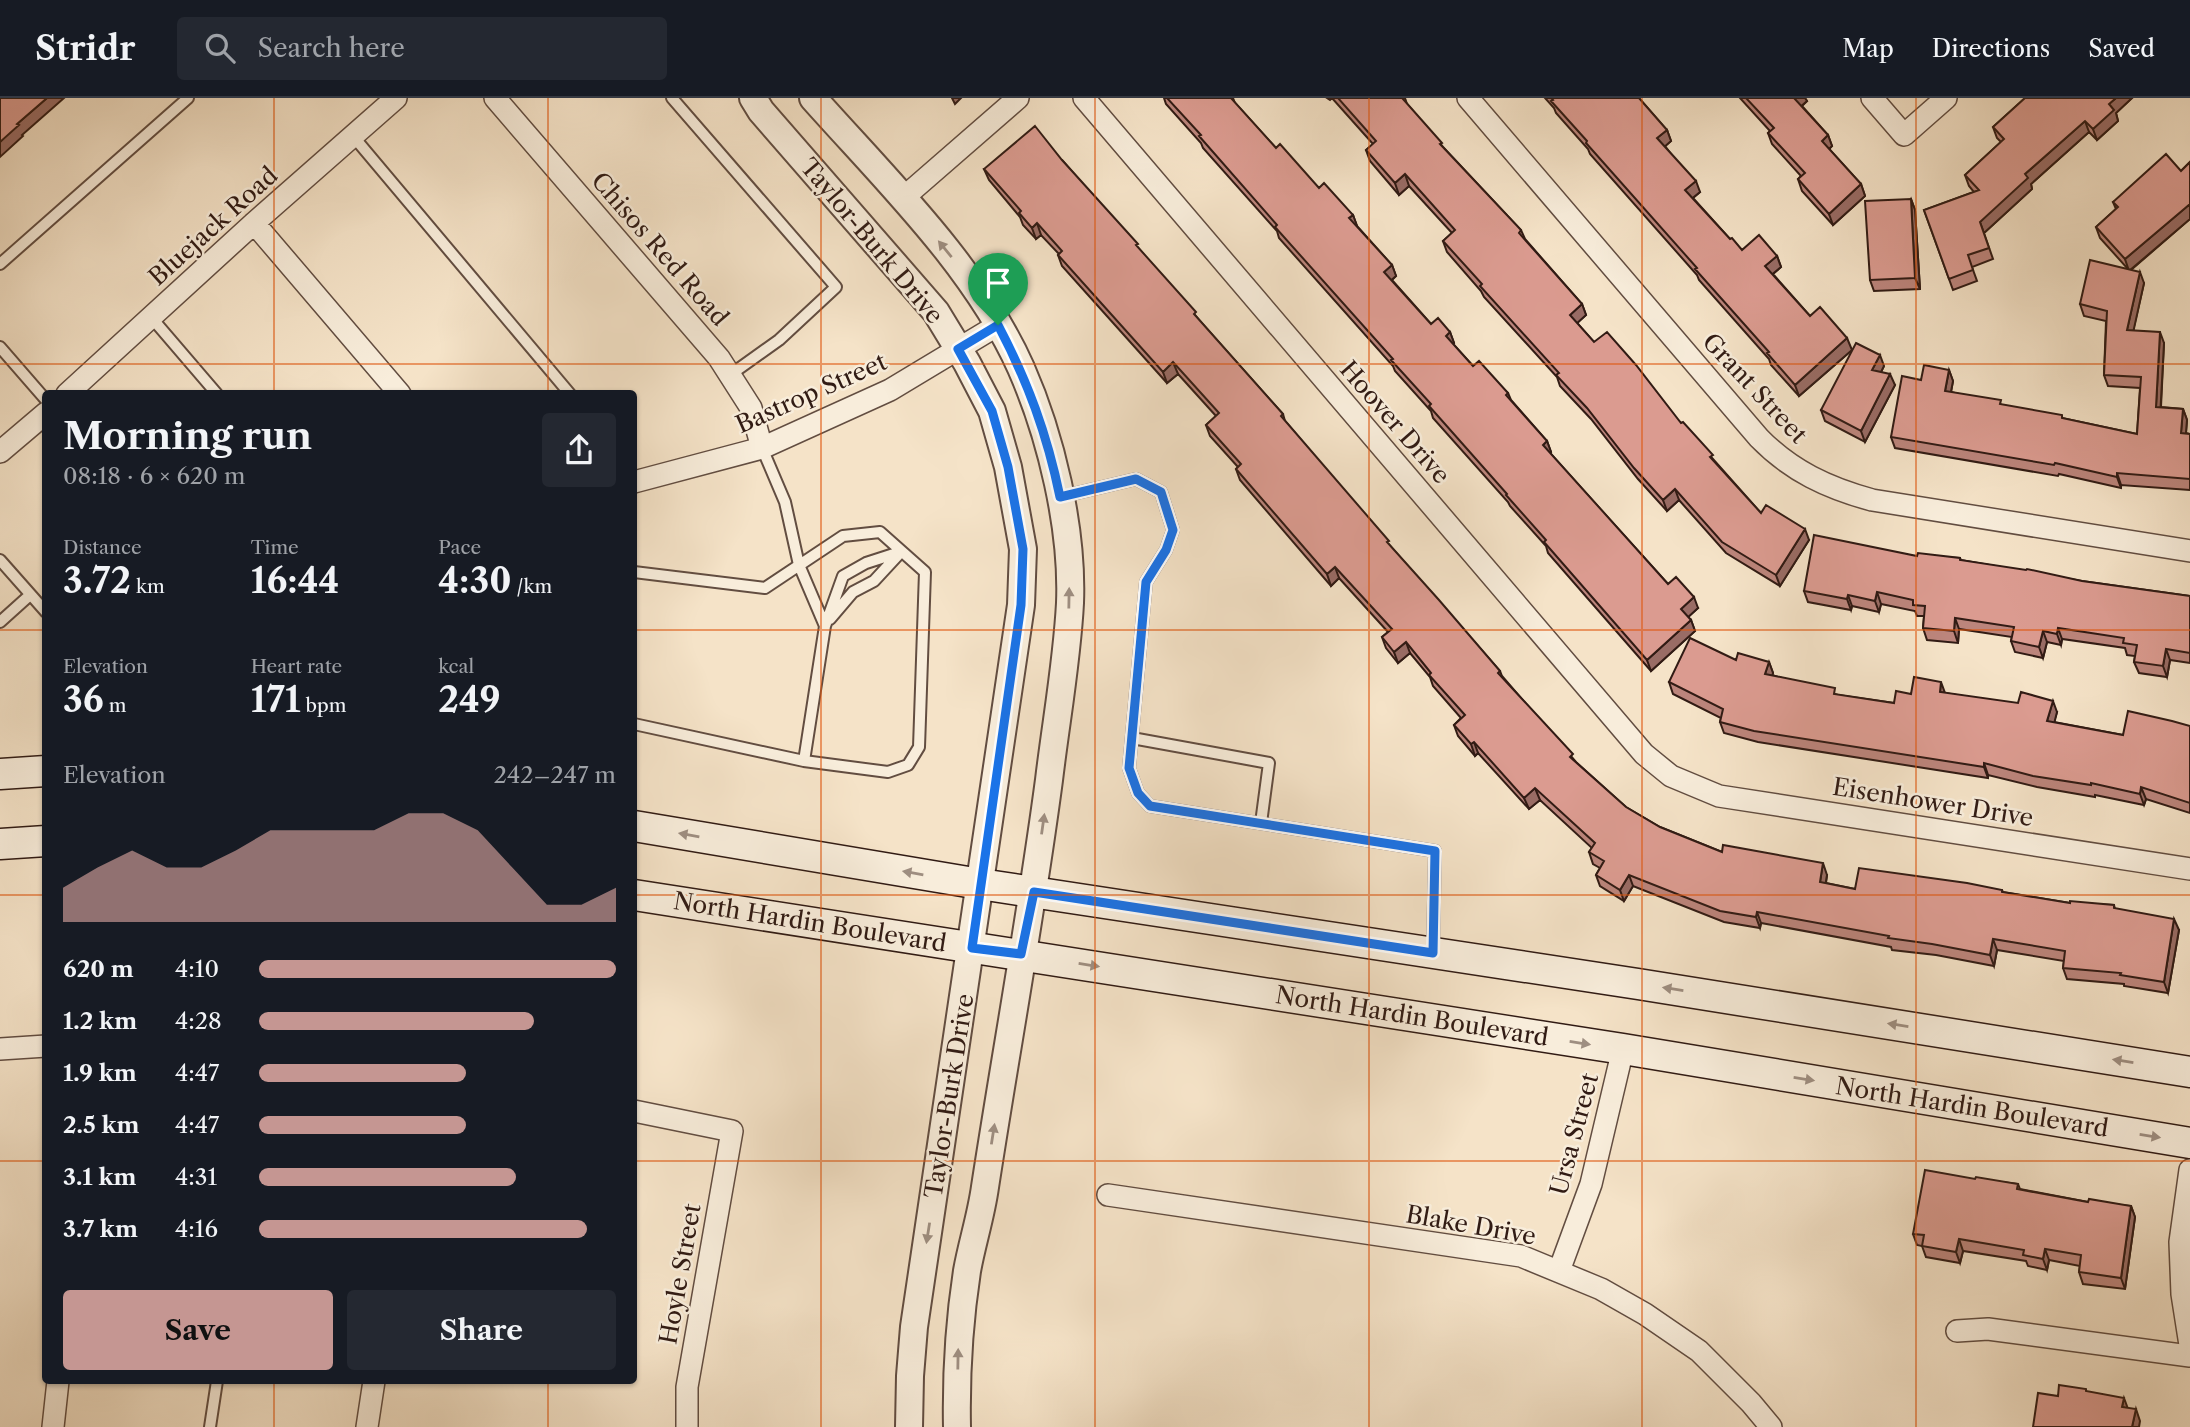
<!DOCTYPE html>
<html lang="en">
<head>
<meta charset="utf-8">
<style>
	body { margin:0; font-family:"Libre Caslon Text",serif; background:#242831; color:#f1f3f6; height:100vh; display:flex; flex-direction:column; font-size:26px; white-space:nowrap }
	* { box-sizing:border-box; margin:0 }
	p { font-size:23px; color:#9ea1a6 }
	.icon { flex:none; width:38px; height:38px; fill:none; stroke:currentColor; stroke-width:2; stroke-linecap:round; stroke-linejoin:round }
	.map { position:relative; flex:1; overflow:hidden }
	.panel { position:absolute; left:42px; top:292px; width:595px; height:994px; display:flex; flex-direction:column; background:#171b24; border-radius:7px; box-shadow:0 2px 5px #0004 }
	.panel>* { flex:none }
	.pin { position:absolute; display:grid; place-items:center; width:60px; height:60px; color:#fff; margin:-72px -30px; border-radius:50% 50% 50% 0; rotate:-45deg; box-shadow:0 0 7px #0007 }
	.pin .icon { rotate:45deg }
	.round { display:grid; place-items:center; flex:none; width:74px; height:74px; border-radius:7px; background:#242831 }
	.headline { display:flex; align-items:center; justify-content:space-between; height:119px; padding:0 21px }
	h1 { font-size:38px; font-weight:700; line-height:52px }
	.metrics { display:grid; grid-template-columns:repeat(3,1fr); gap:10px; height:119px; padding:7px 21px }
	.metrics div { display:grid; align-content:center }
	.metrics b { font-size:35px; font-weight:700 }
	.metrics small { font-size:19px; font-weight:400 }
	.metrics p { font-size:19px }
	.chart { height:196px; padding:14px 21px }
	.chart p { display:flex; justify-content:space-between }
	.chart svg { width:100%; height:126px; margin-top:7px; fill:#c59692; opacity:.7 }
	.cta { display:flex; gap:14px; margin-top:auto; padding:14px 21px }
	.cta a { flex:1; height:80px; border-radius:7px; background:#c59692; color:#111; font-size:28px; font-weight:700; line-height:80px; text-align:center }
	.cta a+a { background:#242831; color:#f1f3f6 }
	ul { padding:0 21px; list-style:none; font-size:23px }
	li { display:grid; grid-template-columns:112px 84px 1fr; align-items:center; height:52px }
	li i { height:18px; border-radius:9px; background:#c59692 }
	header { display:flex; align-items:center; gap:42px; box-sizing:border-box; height:98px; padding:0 35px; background:#171b24; border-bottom:2px solid #363941 }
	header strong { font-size:33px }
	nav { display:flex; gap:38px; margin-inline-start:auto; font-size:24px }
	.search { width:490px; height:63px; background:#242831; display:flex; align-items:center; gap:18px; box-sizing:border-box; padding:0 24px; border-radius:7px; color:#9ea1a6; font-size:26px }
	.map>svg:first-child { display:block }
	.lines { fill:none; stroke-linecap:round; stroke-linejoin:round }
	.service-casing { stroke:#624d41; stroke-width:14 }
	.minor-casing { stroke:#624d41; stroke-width:24 }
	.tertiary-casing { stroke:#624d41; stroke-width:30 }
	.secondary-casing { stroke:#311b14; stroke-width:33 }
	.service { stroke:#f8eddb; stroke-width:10 }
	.minor { stroke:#f8eddb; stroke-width:21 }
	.tertiary { stroke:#f8eddb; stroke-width:26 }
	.secondary { stroke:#f8eddb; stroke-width:30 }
	.wall { fill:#bc857c; stroke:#311b14; stroke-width:2 }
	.shaded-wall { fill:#996c65; stroke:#311b14; stroke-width:2 }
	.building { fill:#db9b90; stroke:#311b14; stroke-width:2 }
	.oneway { fill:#9e8e81 }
	.route-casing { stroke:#fff; stroke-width:14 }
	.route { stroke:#1a73e8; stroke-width:9 }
	.grid { fill:none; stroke:#df560c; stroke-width:2; stroke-opacity:0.55 }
	.labels { text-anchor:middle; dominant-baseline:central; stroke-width:5; stroke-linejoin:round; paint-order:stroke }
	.street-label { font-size:24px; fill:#311b14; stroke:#f8eddb }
</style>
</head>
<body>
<header>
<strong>Stridr</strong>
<div class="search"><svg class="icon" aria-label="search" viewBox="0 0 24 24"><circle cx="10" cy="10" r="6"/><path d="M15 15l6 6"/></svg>Search here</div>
<nav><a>Map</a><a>Directions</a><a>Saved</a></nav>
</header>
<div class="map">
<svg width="2190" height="1329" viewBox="0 0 2190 1329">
	<rect width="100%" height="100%" fill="#f5e3c8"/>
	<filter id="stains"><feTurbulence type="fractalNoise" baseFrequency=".00286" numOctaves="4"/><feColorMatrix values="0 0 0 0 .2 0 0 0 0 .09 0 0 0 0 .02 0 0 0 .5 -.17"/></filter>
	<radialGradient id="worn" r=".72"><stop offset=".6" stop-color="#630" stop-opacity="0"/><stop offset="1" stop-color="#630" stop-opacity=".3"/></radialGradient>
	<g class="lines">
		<g class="service-casing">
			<path id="service" d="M672,0L836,189L779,242L730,277
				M353,38L570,296
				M0,166L188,0
				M151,219L217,296
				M0,249L46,302
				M1060,399L1136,381L1161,394L1173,432L1166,452L1146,484L1129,670L1138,695L1150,708L1435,753L1433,852
				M0,462L46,514
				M634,474L765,490L843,438L880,434L925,474L919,649L908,667L888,674L804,663
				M830,521L853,494L874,483L899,456
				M0,524L30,497
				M825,528L843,478L866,465L900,454
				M634,626L804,663L825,528L799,467L785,404L762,350
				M1132,640L1269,665L1261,725
				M210,1329L217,1283"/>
		</g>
		<g class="minor-casing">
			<path id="minor" d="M495,0L719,260L751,310L762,350
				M1084,0L1644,656L1671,678L1719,698L2190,771
				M1468,0L1759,340C1791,373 1828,390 1872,402L2190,453
				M1872,0L1904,37L1946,0
				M902,101L1018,0
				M254,125L400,296
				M67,296L254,125L396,0
				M0,354L46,315
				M634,384L762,350L890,292L998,227
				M0,951L46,948
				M634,1013L732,1033L687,1289V1329
				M2190,1072L2180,1144L2182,1196L2190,1247
				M1108,1097L1521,1158L1601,1191L1645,1216L1699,1253L1751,1305L1771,1329
				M1559,1173L1591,1086L1623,951
				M1957,1233L1988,1231L2190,1258
				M53,1329L58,1283
				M367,1329L374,1283"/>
		</g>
		<g class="tertiary-casing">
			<path id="tertiary" d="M753,0L761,13L936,214L967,265L992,313L1008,369L1023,451L1021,507L914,1229L910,1278L909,1329
				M813,0C886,82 976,169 1021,270C1051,338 1073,430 1070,505C1067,564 1056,623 1049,682C1031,818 1006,953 985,1089C981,1118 972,1145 967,1173C959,1225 956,1277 957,1329"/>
		</g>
		<g class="secondary-casing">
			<path id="secondary" d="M0,676L46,673
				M634,728L980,786L1638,886L2190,974
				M0,746L46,743
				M634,797L1623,951L2190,1045"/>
		</g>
		<use href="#service" class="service"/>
		<use href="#minor" class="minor"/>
		<use href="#tertiary" class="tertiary"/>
		<use href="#secondary" class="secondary"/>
	</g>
	<path class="wall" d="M1164,0H1233L1235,5L1276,50L1319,90L1353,117L1357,128L1392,167L1396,178L1392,182L1431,226L1450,234L1454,245L1453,246L1473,268L1508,295L1511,302L1547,343L1551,354L1550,355L1668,486L1698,510L1688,519L1691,522L1695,533L1651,573L1548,455L1546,448L1510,408L1508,404L1433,320L1431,313L1395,273L1393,268L1279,140L1277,133L1203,50L1201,45L1166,6Z
		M1327,0H1405L1407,6L1443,49L1521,132L1525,141L1582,206L1586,217L1577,225L1594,244L1681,325L1761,415L1809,442L1780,488L1726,455L1679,402L1667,413L1638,381L1591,321L1560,288L1557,279L1484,199L1481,193L1447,154L1443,143L1452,135L1409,88L1399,97L1370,63L1366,52L1373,46L1332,0L1330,2Z
		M1545,0H1639L1667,32L1671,43L1665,48L1700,94L1693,100L1730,141L1742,152L1777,158L1781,169L1773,176L1810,218L1852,252L1799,298L1771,267L1769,261L1699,182L1697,177L1590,56L1588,51L1556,15L1554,10Z
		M1740,0H1805L1807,3L1802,8L1828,37L1832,48L1829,51L1861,86L1865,98L1833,127L1802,93L1798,81L1801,78L1772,46L1768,35L1770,33Z
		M2025,0H2132L2116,15L2118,23L2097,42L2089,34L2031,86L2032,91L1984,135L1993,161L1972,169L1977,183L1953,192L1924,112L1974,94L1969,88L1965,77L2001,44L1997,40L1993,29Z
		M1062,62L1139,151L1200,223L1283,316L1285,323L1391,449L1500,573L1502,578L1576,664L1626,709L1660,729L1722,754L1827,777L1826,785L1855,791L2002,792L2003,794L2070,805L2114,807L2115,811L2179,832L2168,895L2124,888V886L2067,881L2063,870L2064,863L1997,852L1994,868L1936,857L1892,852L1891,849L1761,825L1760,830L1724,824L1633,788L1624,803L1600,788L1596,777L1600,770L1593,766L1589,754L1592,750L1540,702L1529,711L1478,655L1475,658L1458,638L1454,627L1461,620L1433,588L1430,579L1410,555L1398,565L1386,550L1382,539L1388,534L1339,480L1331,488L1240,382L1236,371L1238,369L1210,338L1206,327L1216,318L1178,276L1167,285L1062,168L1058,157L1059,156L1041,137L1036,141L1023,127L1020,119L989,82L984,71Z
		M2190,64V121L2131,172L2144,185L2133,233L2164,245L2161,309L2183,311L2187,322L2186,335L2190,336V392L2121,387V390L2059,376L2058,378L1895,350L1891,339L1921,282L1949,272L1953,283L1951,294L2002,307L2137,336L2140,290L2108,288L2104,277L2106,223L2084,218L2080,206L2128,171L2100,140L2096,129L2116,111L2113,104L2181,73Z
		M1911,101L1915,112L1920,191L1874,193L1870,182Z
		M1884,268L1881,274L1895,287L1865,344L1825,323L1821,312Z
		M1917,458L1960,460L1961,462L2082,483L2190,498V565L2170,562L2167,579L2139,575L2134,564L2135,558L2127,557L2125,550L2062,541L2061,547L2047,544L2043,560L2015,554L2011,543L2012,539L1959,531L1958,545L1927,542L1923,530L1924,518H1917L1915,513L1881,506L1879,514L1852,508L1851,512L1808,504L1804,493Z
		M1736,562L1769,564L1773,575L1772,577L1838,597L1894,605L1911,596L1945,595L2057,614L2054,624L2123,637L2190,628V715L2146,701L2144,707L2095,697V699L2037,689L1988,677V680L1758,644L1724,635L1720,624L1721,620L1673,596L1669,584Z
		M1975,1081L2018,1086L2020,1091L2088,1104L2131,1108L2135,1119L2125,1191L2083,1186L2079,1174L2080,1168L2049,1162L2047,1172L2028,1168L2026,1163L1963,1153L1960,1165L1926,1159L1922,1148L1917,1147L1913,1136Z"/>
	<path class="shaded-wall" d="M47,0H64L22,37L23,38L0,59V44L17,26Z
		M952,0H961L955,6Z
		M1794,0H1805L1807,3L1798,11Z
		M2116,0H2132L2116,15L2118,23L2097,42L2093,31L2109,6Z
		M2085,23L2089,34L2031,86L2032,91L1984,135L1980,124L2025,76Z
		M1667,32L1671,43L1662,51L1657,40Z
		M1828,37L1832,48L1826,54L1822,43Z
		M1405,76L1409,88L1399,97L1395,85Z
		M1696,83L1700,94L1689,103L1685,92Z
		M1861,86L1865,98L1833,127L1829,116Z
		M1911,101L1915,112L1920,191L1915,180Z
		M2190,106V121L2129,173L2125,161Z
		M1353,117L1357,128L1353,131L1349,120Z
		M1037,125L1041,137L1036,141L1032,130Z
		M1777,158L1781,169L1769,179L1765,168Z
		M1392,167L1396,178L1388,185L1384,174Z
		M2140,174L2144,185L2131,244L2127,232Z
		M1582,206L1586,217L1574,228L1570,217Z
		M1450,234L1454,245L1450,249L1446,238Z
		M2160,234L2164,245L2160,320L2156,309Z
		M1847,240L1852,252L1799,298L1795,287Z
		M1880,257L1884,268L1876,284L1872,272Z
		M1173,264L1178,276L1167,285L1163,274Z
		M1949,272L1953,283L1949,304L1945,293Z
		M1890,276L1895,287L1865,344L1861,333Z
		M2183,311L2187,322L2185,346L2181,335Z
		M1547,343L1551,354L1547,358L1543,347Z
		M2117,375L2121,387V390L2117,379Z
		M1675,391L1679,402L1667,413L1663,402Z
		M1805,431L1809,442L1780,488L1776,477Z
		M1335,469L1339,480L1331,488L1327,476Z
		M1877,494L1881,506L1879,514L1875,503Z
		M1848,497L1852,508L1851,512L1847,501Z
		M1694,499L1698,510L1685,522L1681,511Z
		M1955,520L1959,531L1958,545L1954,533Z
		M1691,522L1695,533L1651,573L1647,562Z
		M2058,530L2062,541L2061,547L2057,536Z
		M2043,533L2047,544L2043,560L2039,549Z
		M1406,544L1410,555L1398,565L1394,554Z
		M2166,551L2170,562L2167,579L2163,568Z
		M1769,564L1773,575L1769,587L1765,576Z
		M1941,584L1945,595L1940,594Z
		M2053,603L2057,614L2052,634L2047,623Z
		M1474,644L1478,655L1475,658L1471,646Z
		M1984,665L1988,677V680L1984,669Z
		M2141,689L2146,701L2144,707L2140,696Z
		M1535,690L1540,702L1529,711L1524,700Z
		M1823,765L1827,777L1824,795L1820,784Z
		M1629,777L1633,788L1624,803L1620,792Z
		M1757,814L1761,825L1760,830L1756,819Z
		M2174,821L2179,832L2168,895L2164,884Z
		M1993,841L1997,852L1994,868L1990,857Z
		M2131,1108L2135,1119L2125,1191L2121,1180Z
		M1959,1141L1963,1153L1960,1165L1956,1154Z
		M2045,1151L2049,1162L2047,1172L2043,1161Z
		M2124,1300L2128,1311L2122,1309Z
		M2136,1311L2140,1323L2139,1329H2132Z"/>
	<path class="building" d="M0,0H47L17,26L19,27L0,44Z
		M1167,0H1231L1276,50L1280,46L1319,90L1324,85L1353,117L1349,120L1392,167L1384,174L1431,226L1438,220L1450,234L1446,238L1473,268L1479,263L1508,295L1506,297L1547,343L1543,347L1668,486L1676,479L1694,499L1681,511L1691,522L1647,562L1544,444L1546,442L1506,397L1507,396L1429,308L1431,306L1391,262L1393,261L1275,129L1277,127L1199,38L1201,37Z
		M1338,0H1404L1403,1L1442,45L1440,46L1521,132L1519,135L1582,206L1570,217L1594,244L1607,234L1636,267L1681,325L1683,324L1713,357L1710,359L1761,415L1766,407L1805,431L1776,477L1722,444L1675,391L1663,402L1634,370L1587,310L1556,277L1559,275L1480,188L1482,186L1443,143L1455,132L1405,76L1395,85L1366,52L1376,43Z
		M1551,0H1639L1667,32L1657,40L1696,83L1685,92L1730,141L1732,140L1742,152L1759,137L1777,158L1765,168L1810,218L1820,209L1847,240L1795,287L1767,255L1769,254L1695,171L1697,170L1586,45L1587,43L1551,3L1553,2Z
		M1746,0H1794L1828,37L1822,43L1861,86L1829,116L1798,81L1805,75L1768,35L1774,30Z
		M2025,0H2116L2109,6L2114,12L2093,31L2085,23L2025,76L2028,80L1980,124L1989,150L1968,157L1973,172L1949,181L1924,112L1979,92L1965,77L2004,41L1993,29Z
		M1035,28L1062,62L1138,146L1136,147L1196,214L1194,216L1283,316L1281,318L1389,443L1387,444L1439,502L1500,573L1498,575L1573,656L1570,659L1626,709L1660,729L1722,754L1723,747L1823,765L1820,784L1855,791L1859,770L1967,785L2002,792V794L2070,805V803L2114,807V810L2174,821L2164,884L2120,877L2121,875L2063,870L2065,853L1993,841L1990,857L1932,846L1888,840L1889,838L1757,814L1756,819L1720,813L1629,777L1620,792L1596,777L1604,763L1589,754L1595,745L1535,690L1524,700L1474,644L1471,646L1454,627L1465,617L1429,577L1431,575L1406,544L1394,554L1382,539L1392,531L1335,469L1327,476L1236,371L1241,366L1206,327L1219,315L1173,264L1163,274L1058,157L1062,153L1037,125L1032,130L1019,115L1021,113L984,71Z
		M2166,56L2181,73L2190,64V106L2125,161L2096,129L2118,109L2113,104Z
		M1911,101L1915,180L1870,182L1865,103Z
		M2090,162L2140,174L2127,232L2160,234L2156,309L2183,311L2181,335L2190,336V381L2117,375V379L2055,365L2054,367L1891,339L1902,278L1921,282L1924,267L1949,272L1945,293L2001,302L2000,306L2062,317V320L2137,336L2141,279L2104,277L2107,213L2080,206Z
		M1856,245L1880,257L1872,272L1890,276L1861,333L1821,312Z
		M1814,437L1917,458L1918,455L1960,460V462L2026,472L2027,471L2082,483L2190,498V555L2166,551L2163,568L2134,564L2137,547L2123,545L2124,540L2058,530L2057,536L2043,533L2039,549L2011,543L2014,529L1955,520L1954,533L1923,530L1925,508L1913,507V502L1877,494L1875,503L1848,497L1847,501L1804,493Z
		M1690,540L1736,562L1738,555L1769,564L1765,576L1835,590L1834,596L1894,605L1896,593L1911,596L1914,579L1941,584L1940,594L2018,605L2021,594L2053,603L2047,623L2123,637L2128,613L2172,623L2190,628V705L2141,689L2140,696L2091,685V687L2033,678L1984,665V669L1754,633L1720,624L1723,611L1669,584Z
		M1925,1072L1975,1081L1976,1079L2018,1086L2017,1091L2088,1104L2089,1101L2131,1108L2121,1180L2079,1174L2081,1157L2045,1151L2043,1161L2023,1157L2024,1152L1959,1141L1956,1154L1922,1148L1924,1137L1913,1136Z
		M2059,1287L2086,1291V1293L2124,1300L2122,1309L2136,1311L2132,1329H2033L2038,1295L2058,1298Z"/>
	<defs><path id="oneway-solid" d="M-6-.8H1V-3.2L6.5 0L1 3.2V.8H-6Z" transform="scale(1.75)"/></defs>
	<g class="oneway">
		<use href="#oneway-solid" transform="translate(945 151) rotate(-129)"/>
		<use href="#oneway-solid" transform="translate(1069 500) rotate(-89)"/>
		<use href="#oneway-solid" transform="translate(1043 726) rotate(-82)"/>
		<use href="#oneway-solid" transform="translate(689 737) rotate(-170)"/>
		<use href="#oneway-solid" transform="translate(913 775) rotate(-170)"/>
		<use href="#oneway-solid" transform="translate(1089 867) rotate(9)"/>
		<use href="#oneway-solid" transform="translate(1673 891) rotate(-171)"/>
		<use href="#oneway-solid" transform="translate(1898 927) rotate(-171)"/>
		<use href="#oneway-solid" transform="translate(1580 945) rotate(9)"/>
		<use href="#oneway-solid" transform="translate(2123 963) rotate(-171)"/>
		<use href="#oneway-solid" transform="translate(1804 981) rotate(9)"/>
		<use href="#oneway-solid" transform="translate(993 1036) rotate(-81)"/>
		<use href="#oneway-solid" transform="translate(2150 1038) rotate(9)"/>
		<use href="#oneway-solid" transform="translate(928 1135) rotate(99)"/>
		<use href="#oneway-solid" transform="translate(958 1261) rotate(-89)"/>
	</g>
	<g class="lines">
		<g class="route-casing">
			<path id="route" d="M998,227C1028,284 1047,336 1060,399L1136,381L1161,394L1173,432L1166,452L1146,484L1129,670L1138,695L1150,708L1435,753L1433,855L1034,794L1021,856L972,850L1021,507L1023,451L1008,369L992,313L958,251Z"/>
		</g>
		<use href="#route" class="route"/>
	</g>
	<path class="grid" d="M274,0V296M548,0V296M821,0V1329M1095,0V1329M1369,0V1329M1642,0V1329M1916,0V1329M0,266H2190M0,532H46M634,532H2190M0,797H46M634,797H2190M0,1063H46M634,1063H2190M274,1283V1329M548,1283V1329"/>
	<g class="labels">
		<g class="street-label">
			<text transform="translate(213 128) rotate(-42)">Bluejack Road</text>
			<text transform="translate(872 143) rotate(50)">Taylor-Burk Drive</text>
			<text transform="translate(660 151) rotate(49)">Chisos Red Road</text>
			<text transform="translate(1755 290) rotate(47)">Grant Street</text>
			<text transform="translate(811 295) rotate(-24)">Bastrop Street</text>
			<text transform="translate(1395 324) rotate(49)">Hoover Drive</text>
			<text transform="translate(1933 704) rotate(9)">Eisenhower Drive</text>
			<text transform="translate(810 824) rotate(9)">North Hardin Boulevard</text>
			<text transform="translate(1412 918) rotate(9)">North Hardin Boulevard</text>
			<text transform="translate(949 998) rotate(-81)">Taylor-Burk Drive</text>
			<text transform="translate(1972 1009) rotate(9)">North Hardin Boulevard</text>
			<text transform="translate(1574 1036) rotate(-75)">Ursa Street</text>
			<text transform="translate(1471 1127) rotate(10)">Blake Drive</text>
			<text transform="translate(680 1176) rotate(-80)">Hoyle Street</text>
		</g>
	</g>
	<rect width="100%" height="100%" filter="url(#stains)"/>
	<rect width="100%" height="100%" fill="url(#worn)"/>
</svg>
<div class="pin" style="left:998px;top:227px;background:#1e9e55"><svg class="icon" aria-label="arrive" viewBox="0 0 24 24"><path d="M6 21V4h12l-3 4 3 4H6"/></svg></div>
<section class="panel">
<div class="headline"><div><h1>Morning run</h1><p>08:18 · 6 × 620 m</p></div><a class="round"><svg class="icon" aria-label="share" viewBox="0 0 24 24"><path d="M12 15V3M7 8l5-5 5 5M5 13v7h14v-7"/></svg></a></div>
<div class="metrics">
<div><p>Distance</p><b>3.72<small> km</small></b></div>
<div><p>Time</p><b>16:44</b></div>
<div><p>Pace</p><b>4:30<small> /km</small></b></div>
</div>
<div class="metrics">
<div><p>Elevation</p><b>36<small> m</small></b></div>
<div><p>Heart rate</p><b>171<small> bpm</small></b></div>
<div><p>kcal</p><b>249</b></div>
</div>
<div class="chart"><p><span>Elevation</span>242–247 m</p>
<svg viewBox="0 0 160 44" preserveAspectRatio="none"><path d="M0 44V32L10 25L20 19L30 25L40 25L50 19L60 12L70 12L80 12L90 12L100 6L110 6L120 12L130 25L140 38L150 38L160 32V44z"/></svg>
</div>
<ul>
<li><b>620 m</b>4:10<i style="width:100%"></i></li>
<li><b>1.2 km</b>4:28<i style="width:77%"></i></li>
<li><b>1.9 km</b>4:47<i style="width:58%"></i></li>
<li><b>2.5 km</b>4:47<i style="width:58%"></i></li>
<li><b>3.1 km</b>4:31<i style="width:72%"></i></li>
<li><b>3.7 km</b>4:16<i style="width:92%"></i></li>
</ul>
<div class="cta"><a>Save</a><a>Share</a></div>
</section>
</div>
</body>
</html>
